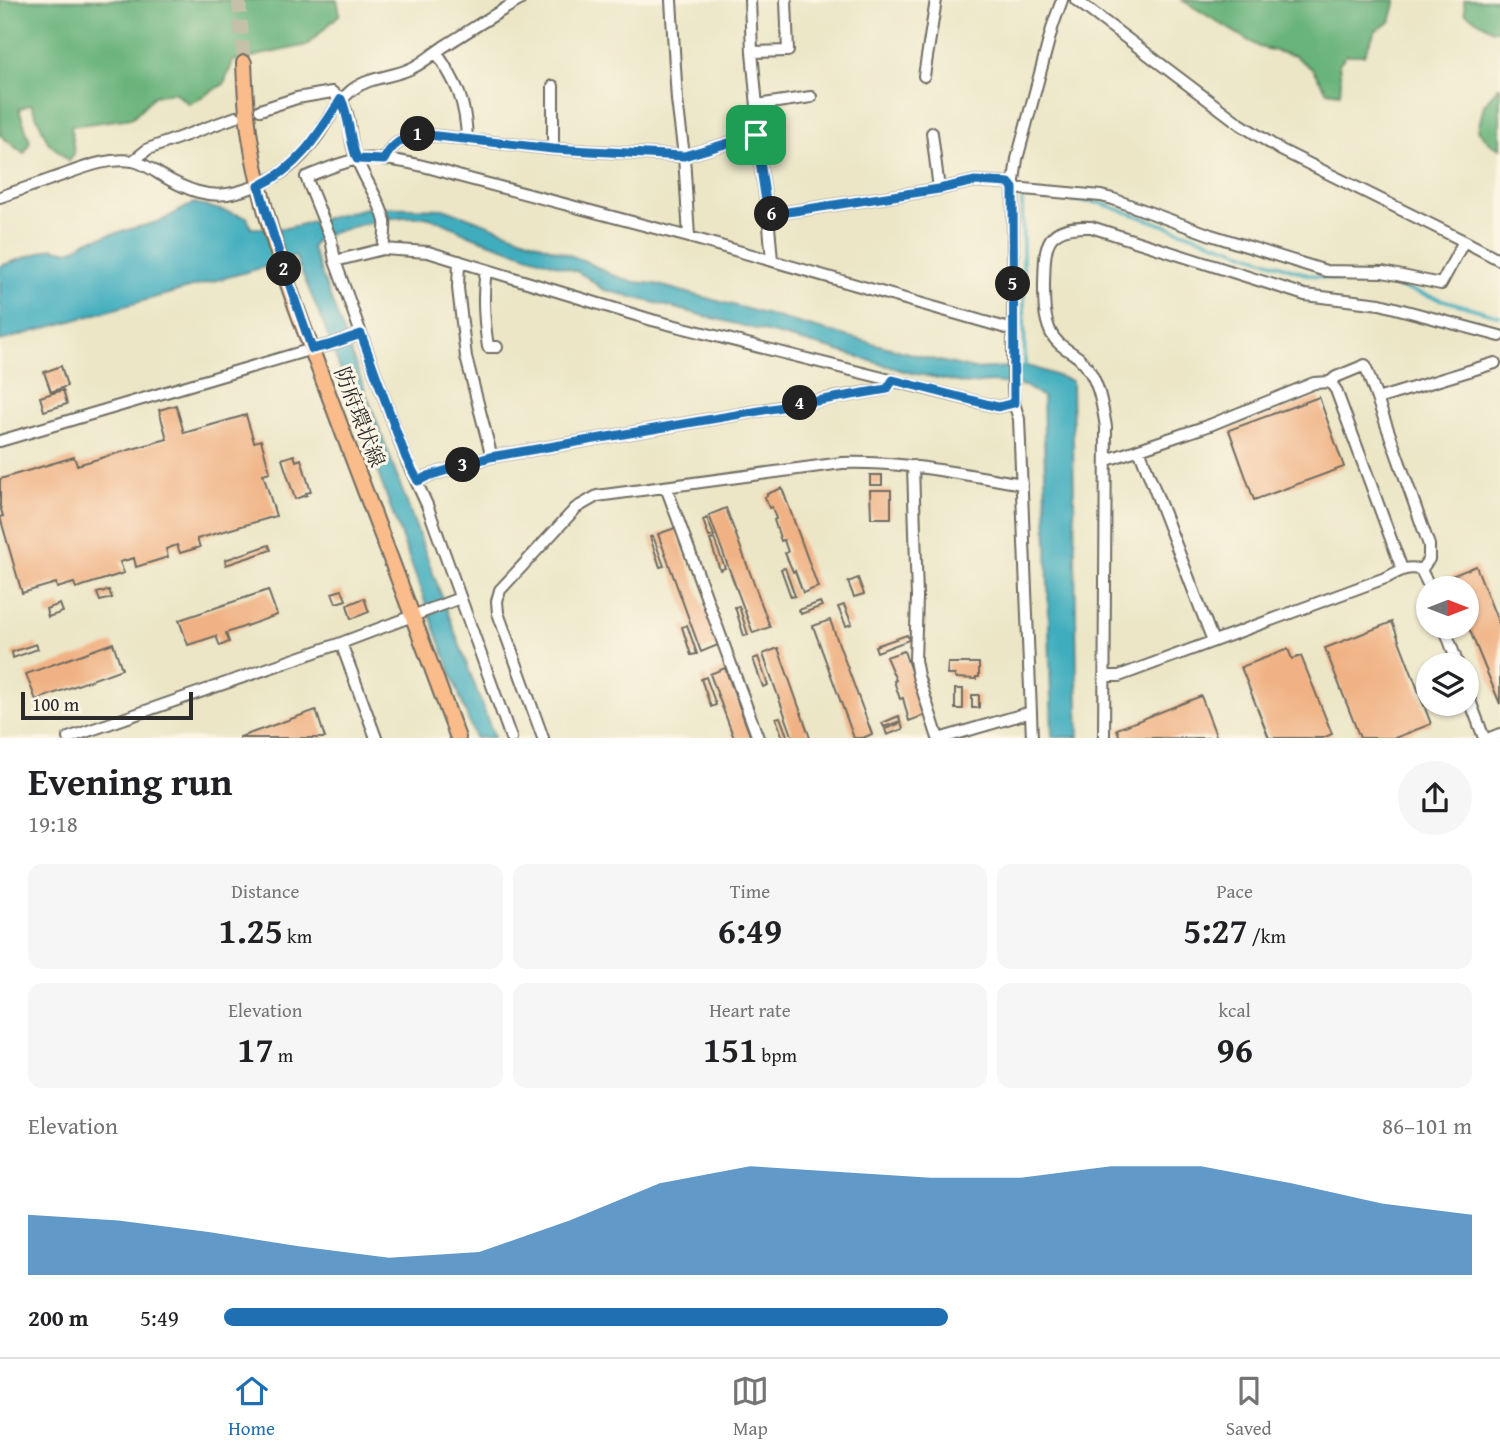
<!DOCTYPE html>
<html lang="en">
<head>
<meta charset="utf-8">
<style>
	body { margin:0; font-family:"Gentium Book Plus","Noto Serif JP",serif; background:#f6f6f6; color:#202124; height:100vh; display:flex; flex-direction:column; font-size:26px; white-space:nowrap }
	* { box-sizing:border-box; margin:0 }
	p { font-size:23px; color:#757577 }
	.icon { flex:none; width:38px; height:38px; fill:none; stroke:currentColor; stroke-width:2; stroke-linecap:round; stroke-linejoin:round }
	.map { position:relative; height:738px; overflow:hidden }
	.side { display:flex; flex-direction:column; background:#fff; flex:1 }
	.side>* { flex:none }
	.needle { width:46px; rotate:90deg }
	.buttons { position:absolute; left:1416px; top:576px; display:grid; gap:14px }
	.buttons a { display:grid; place-items:center; width:63px; height:63px; border-radius:50%; background:#fff; box-shadow:0 2px 5px #0004; font-size:35px }
	.scale { position:absolute; left:21px; bottom:18px; width:172px; box-sizing:border-box; padding-left:7px; border:4px solid #2b2b2b; border-top:0; font-size:19px; line-height:24px; white-space:nowrap; color:#2b2b2b; -webkit-text-stroke:5px #fcf5e5; paint-order:stroke }
	.pin { position:absolute; display:grid; place-items:center; width:60px; height:60px; color:#fff; margin:-30px; border-radius:14px; box-shadow:0 4px 10px #0006 }
	.km { position:absolute; width:35px; height:35px; margin:-18px; border-radius:50%; background:#222; color:#fff; font-size:19px; line-height:35px; text-align:center }
	.round { display:grid; place-items:center; flex:none; width:74px; height:74px; border-radius:37px; background:#f6f6f6 }
	.head { display:flex; align-items:center; justify-content:space-between; height:119px; padding:0 28px }
	h1 { font-size:38px; font-weight:700; line-height:52px }
	.figures { display:grid; grid-template-columns:repeat(3,1fr); gap:10px; height:119px; padding:7px 28px }
	.figures div { display:grid; align-content:center; border-radius:14px; background:#f6f6f6; text-align:center }
	.figures b { font-size:35px; font-weight:700 }
	.figures small { font-size:19px; font-weight:400 }
	.figures p { font-size:19px }
	.chart { height:196px; padding:14px 28px }
	.chart p { display:flex; justify-content:space-between }
	.chart svg { width:100%; height:126px; margin-top:7px; fill:#1f6fb2; opacity:.7 }
	ul { padding:0 28px; list-style:none; font-size:23px }
	li { display:grid; grid-template-columns:112px 84px 1fr; align-items:center; height:52px }
	li i { height:18px; border-radius:9px; background:#1f6fb2 }
	.tabs { display:flex; justify-content:space-around; align-items:center; height:98px; border-top:2px solid #e0e0e0; background:#fff; font-size:19px; color:#757577 }
	.tabs a { display:grid; justify-items:center; gap:4px }
	.tabs .selected { color:#1f6fb2 }
	.map>svg:first-child { display:block }
	.forest { fill:#69b37b; stroke:#4a6f53; stroke-width:2 }
	.water { fill:#40adbe; stroke:#366c74; stroke-width:2 }
	.lines { fill:none; stroke-linecap:round; stroke-linejoin:round }
	.stream { stroke:#40adbe; stroke-width:3.5 }
	.building { fill:#f0b284 }
	.major-tunnel { stroke:#c5c1a8; stroke-width:14; stroke-dasharray:14 7; stroke-linecap:butt }
	.minor-casing { stroke:#6f6c62; stroke-width:14 }
	.major-casing { stroke:#6f6c62; stroke-width:18 }
	.minor { stroke:#fff; stroke-width:10 }
	.major { stroke:#f9bc8a; stroke-width:14 }
	.route-casing { stroke:#fff; stroke-width:14 }
	.route { stroke:#1f6fb2; stroke-width:9 }
	.labels { text-anchor:middle; dominant-baseline:central; stroke-width:6; stroke-linejoin:round; paint-order:stroke }
	.street-label { font-size:21px; fill:#2b2b2b; stroke:#fcf5e5 }
</style>
</head>
<body>
<div class="map">
<svg width="1500" height="738" viewBox="0 0 1500 738">
	<rect width="100%" height="100%" fill="#fcf5e5"/>
	<filter id="ink" filterUnits="userSpaceOnUse"><feTurbulence type="fractalNoise" baseFrequency=".0143" numOctaves="2"/><feDisplacementMap in="SourceGraphic" scale="14" xChannelSelector="R" yChannelSelector="G"/><feConvolveMatrix kernelMatrix="1 2 1 2 8 2 1 2 1" color-interpolation-filters="sRGB"/></filter>
	<filter id="wash" filterUnits="userSpaceOnUse"><feTurbulence type="fractalNoise" baseFrequency=".00686" numOctaves="4" result="noise"/><feDisplacementMap in="SourceGraphic" scale="28" xChannelSelector="R" yChannelSelector="G"/><feGaussianBlur stdDeviation="1.57" result="paint"/><feColorMatrix in="noise" values="0 0 0 0 0 0 0 0 0 0 0 0 0 0 0 0 0 1.4 0 .05"/><feComposite in="paint" operator="in"/></filter>
	<g filter="url(#wash)">
		<rect width="100%" height="100%" fill="#ece6c7"/>
		<path class="forest" d="M0,0H337L340,14L307,45L233,61L224,84L189,104L174,92L154,96L132,118L71,126L74,154L69,161L48,142L31,104L19,109L30,142L24,154L0,135Z
			M1182,0H1396L1390,22L1375,31L1364,55H1346L1339,64L1341,81L1340,93L1327,91L1312,69L1295,56L1259,47Z
			M1464,0H1500V30H1493L1465,13Z
			M1498,87H1500V149L1491,144L1478,130L1484,105Z"/>
		<path class="water" d="M194,203L247,217L251,228H287L370,207L446,209L585,261L612,275L634,282L655,284L927,358L974,369L1029,366L1072,381L1077,676L1079,737H1052L1043,397L1025,386L993,382L968,384L907,372L832,349L602,289L587,277L576,271C542,260 507,249 474,237C457,231 442,219 424,217C385,215 355,226 319,237L314,243L312,248L494,737L475,738L322,320L295,256L275,264L0,341V266L53,248C67,254 75,250 86,241L161,221Z"/>
		<g class="lines">
			<path class="stream" d="M1025,366L1022,200L1026,196L1100,203L1306,274L1338,280L1386,284L1500,316"/>
		</g>
		<g id="blocks">
			<path class="building" d="M61,366L67,386L51,392L44,372Z
				M63,390L67,404L44,411L40,397Z
				M1319,397L1344,467L1254,500L1229,430Z
				M176,405L184,433L246,415L254,442L261,440L270,472L263,474L276,516L197,539L200,547L180,553L177,545L166,549L168,557L136,567L134,558L120,562L124,573L76,588L74,583L57,588L56,583L22,593L0,517L3,516L0,506V479L74,457L77,465L167,439L159,410Z
				M294,455L296,461L301,459L311,492L306,493L307,495L295,499L282,459Z
				M870,475H882V485H870Z
				M782,488L818,587L803,593L795,571L793,572L785,553L788,552L784,540L781,541L774,520L776,519L772,507L769,508L765,497L767,496V494Z
				M870,490H891V518H871Z
				M726,508L770,627L753,633L709,515Z
				M707,518L714,536L709,537L703,520Z
				M675,528L718,645L701,652L658,534Z
				M653,536L664,566L660,567L650,537Z
				M714,539L725,568L720,570L710,540Z
				M269,545L271,550L226,565L225,560Z
				M1476,566L1500,627V704L1466,621V588H1453L1449,577Z
				M785,568L795,596L791,597L781,569Z
				M858,578L864,594L854,597L848,582Z
				M109,590L112,598L100,601L97,593Z
				M268,590L277,615L226,633L229,642L220,646L216,636L188,645L179,620Z
				M342,590L346,600L336,603L332,593Z
				M364,598L369,612L351,619L347,605Z
				M820,602L822,606L801,614L799,610Z
				M60,604L63,612L48,617L46,609Z
				M844,605L852,624L846,626L838,607Z
				M739,606L748,635L744,636L735,607Z
				M830,620L872,734L863,738H854L813,626Z
				M1392,622L1431,724L1395,738H1360L1325,648Z
				M687,625L697,654L691,655L682,627Z
				M907,635L909,640L877,652L875,646Z
				M113,643L122,669L36,700L26,674Z
				M36,644L38,649L13,658L12,652Z
				M778,648L810,738H793L763,654Z
				M1288,649L1292,659L1301,656L1332,734L1323,738H1269L1241,667Z
				M904,651L926,715L909,721L903,698L900,699L894,681L896,680L886,657Z
				M758,657L768,685L763,687L753,659Z
				M948,663H979V677H976V679L955,678V675H947Z
				M725,668L751,738H734L710,674Z
				M706,677L716,705L711,707L701,679Z
				M955,689H963V709H955Z
				M972,695H979V708H972Z
				M1201,696L1217,738H1120L1117,729Z
				M316,710L325,738H240V737Z
				M899,716L900,721L884,727L882,723Z
				M780,717L788,738H783L776,718Z
				M901,723L903,729L887,735L885,729Z"/>
		</g>
	</g>
	<g filter="url(#ink)">
		<use href="#blocks" fill-opacity="0" stroke="#6f6c62" stroke-width="2"/>
		<g class="lines">
			<path class="major-tunnel" d="M239,0L244,63"/>
			<g class="minor-casing">
				<path id="minor" d="M671,0L677,100L684,156L689,237
					M750,0L752,52L759,128L756,135L768,215L772,260
					M1076,0L1240,124L1281,150L1464,241L1500,260
					M436,52C457,83 466,102 467,140
					M752,52L788,51L786,0
					M924,76L936,0
					M757,105L811,97
					M260,110L297,98L332,92C353,108 347,128 354,151C361,176 379,196 385,221C386,230 384,240 383,249
					M932,133L939,189
					M553,149V86
					M384,160C390,146 404,136 419,134L553,149L684,156L756,135
					M133,161L148,149L236,117
					M0,197C20,190 40,183 60,176C83,168 108,157 133,161C143,163 153,170 161,175C185,189 209,200 237,192C275,182 298,165 320,132C330,117 338,101 352,90C370,76 392,78 412,68C423,63 433,54 443,47C468,31 493,15 520,0
					M768,215L939,189L975,181L1009,183L1013,188L1101,196L1113,199L1211,235L1326,271L1383,272L1441,284L1464,241
					M335,261L383,249L428,252L652,320L998,407L1014,403
					M459,261L458,288L466,357L490,450V457
					M486,270C482,296 484,321 488,347H497
					M1330,382L1336,377L1365,365L1429,545V559L1421,570
					M1377,399L1495,363
					M0,441L312,349L329,345L361,334
					M1139,449L1213,641
					M1107,460L1210,425L1314,383L1330,382L1336,390L1402,569
					M913,466L917,597L915,660L918,676L938,738
					M418,481L428,476L490,457L886,389L893,380
					M666,487L758,738
					M1444,626L1458,665
					M341,643L376,738
					M1104,676H1119L1388,577C1399,571 1409,565 1421,570L1430,588
					M1466,690L1484,738
					M68,738L341,643L460,598
					M511,738L427,505L406,459L335,261L331,239L306,177C322,171 343,161 360,159C389,156 430,167 458,176L689,237L1013,330
					M543,738L498,613L497,601L500,590L576,508L597,496L842,463C903,461 962,474 1022,484
					M942,738L1031,712
					M1032,738L1019,419L1014,403L1013,387V188L1017,159L1053,25L1062,0
					M1104,738L1106,427C1102,403 1098,375 1079,358C1069,350 1057,345 1051,333C1044,318 1044,302 1044,285C1045,246 1043,225 1091,227L1305,295L1380,304L1500,336
					M1490,738L1500,734"/>
			</g>
			<g class="major-casing">
				<path id="major" d="M244,63C245,86 246,109 249,131C264,235 306,333 342,430C381,532 420,635 458,738"/>
			</g>
			<use href="#minor" class="minor"/>
			<use href="#major" class="major"/>
		</g>
	</g>
	<g class="lines" filter="url(#ink)">
		<g class="route-casing">
			<path id="route" d="M341,99C350,118 349,140 357,159L384,160C390,146 404,136 419,134L553,149L684,156L756,135L768,215L939,189L975,181L1009,183L1013,188L1014,403L998,407L893,380L887,389L490,457L428,476L418,481L406,458L361,334L329,345L312,349C293,295 274,242 259,186C299,167 318,135 341,99Z"/>
		</g>
		<use href="#route" class="route"/>
	</g>
	<g class="labels">
		<g class="street-label">
			<text transform="translate(360 417) rotate(69)">防府環状線</text>
		</g>
	</g>
</svg>
<div class="buttons">
<a><svg class="needle" viewBox="-14 -14 28 28"><path d="M0-13l5 13h-10z" fill="#e53935"/><path d="M0 13l5-13h-10z" fill="#757577"/></svg></a>
<a><svg class="icon" aria-label="layers" viewBox="0 0 24 24"><path d="M12 4l9 5-9 5-9-5zM3 14l9 5 9-5"/></svg></a>
</div>
<div class="scale">100 m</div>
<div class="pin" style="left:756px;top:135px;background:#1e9e55"><svg class="icon" aria-label="arrive" viewBox="0 0 24 24"><path d="M6 21V4h12l-3 4 3 4H6"/></svg></div>
<b class="km" style="left:418px;top:134px">1</b>
<b class="km" style="left:284px;top:269px">2</b>
<b class="km" style="left:463px;top:465px">3</b>
<b class="km" style="left:800px;top:403px">4</b>
<b class="km" style="left:1013px;top:284px">5</b>
<b class="km" style="left:772px;top:214px">6</b>
</div>
<section class="side">
<div class="head"><div><h1>Evening run</h1><p>19:18</p></div><a class="round"><svg class="icon" aria-label="share" viewBox="0 0 24 24"><path d="M12 15V3M7 8l5-5 5 5M5 13v7h14v-7"/></svg></a></div>
<div class="figures">
<div><p>Distance</p><b>1.25<small> km</small></b></div>
<div><p>Time</p><b>6:49</b></div>
<div><p>Pace</p><b>5:27<small> /km</small></b></div>
</div>
<div class="figures">
<div><p>Elevation</p><b>17<small> m</small></b></div>
<div><p>Heart rate</p><b>151<small> bpm</small></b></div>
<div><p>kcal</p><b>96</b></div>
</div>
<div class="chart"><p><span>Elevation</span>86–101 m</p>
<svg viewBox="0 0 160 44" preserveAspectRatio="none"><path d="M0 44V23L10 25L20 29L30 34L40 38L50 36L60 25L70 12L80 6L90 8L100 10L110 10L120 6L130 6L140 12L150 19L160 23V44z"/></svg>
</div>
<ul>
<li><b>200 m</b>5:49<i style="width:58%"></i></li>
</ul>
</section>
<nav class="tabs">
<a class="selected"><svg class="icon" aria-label="home" viewBox="0 0 24 24"><path d="M3 11l9-7 9 7M6 9v11h12V9"/></svg>Home</a>
<a><svg class="icon" aria-label="map" viewBox="0 0 24 24"><path d="M3 6l6-2 6 2 6-2v14l-6 2-6-2-6 2zM9 4v14M15 6v14"/></svg>Map</a>
<a><svg class="icon" aria-label="saved" viewBox="0 0 24 24"><path d="M7 4h10v16l-5-4-5 4z"/></svg>Saved</a>
</nav>
</body>
</html>
